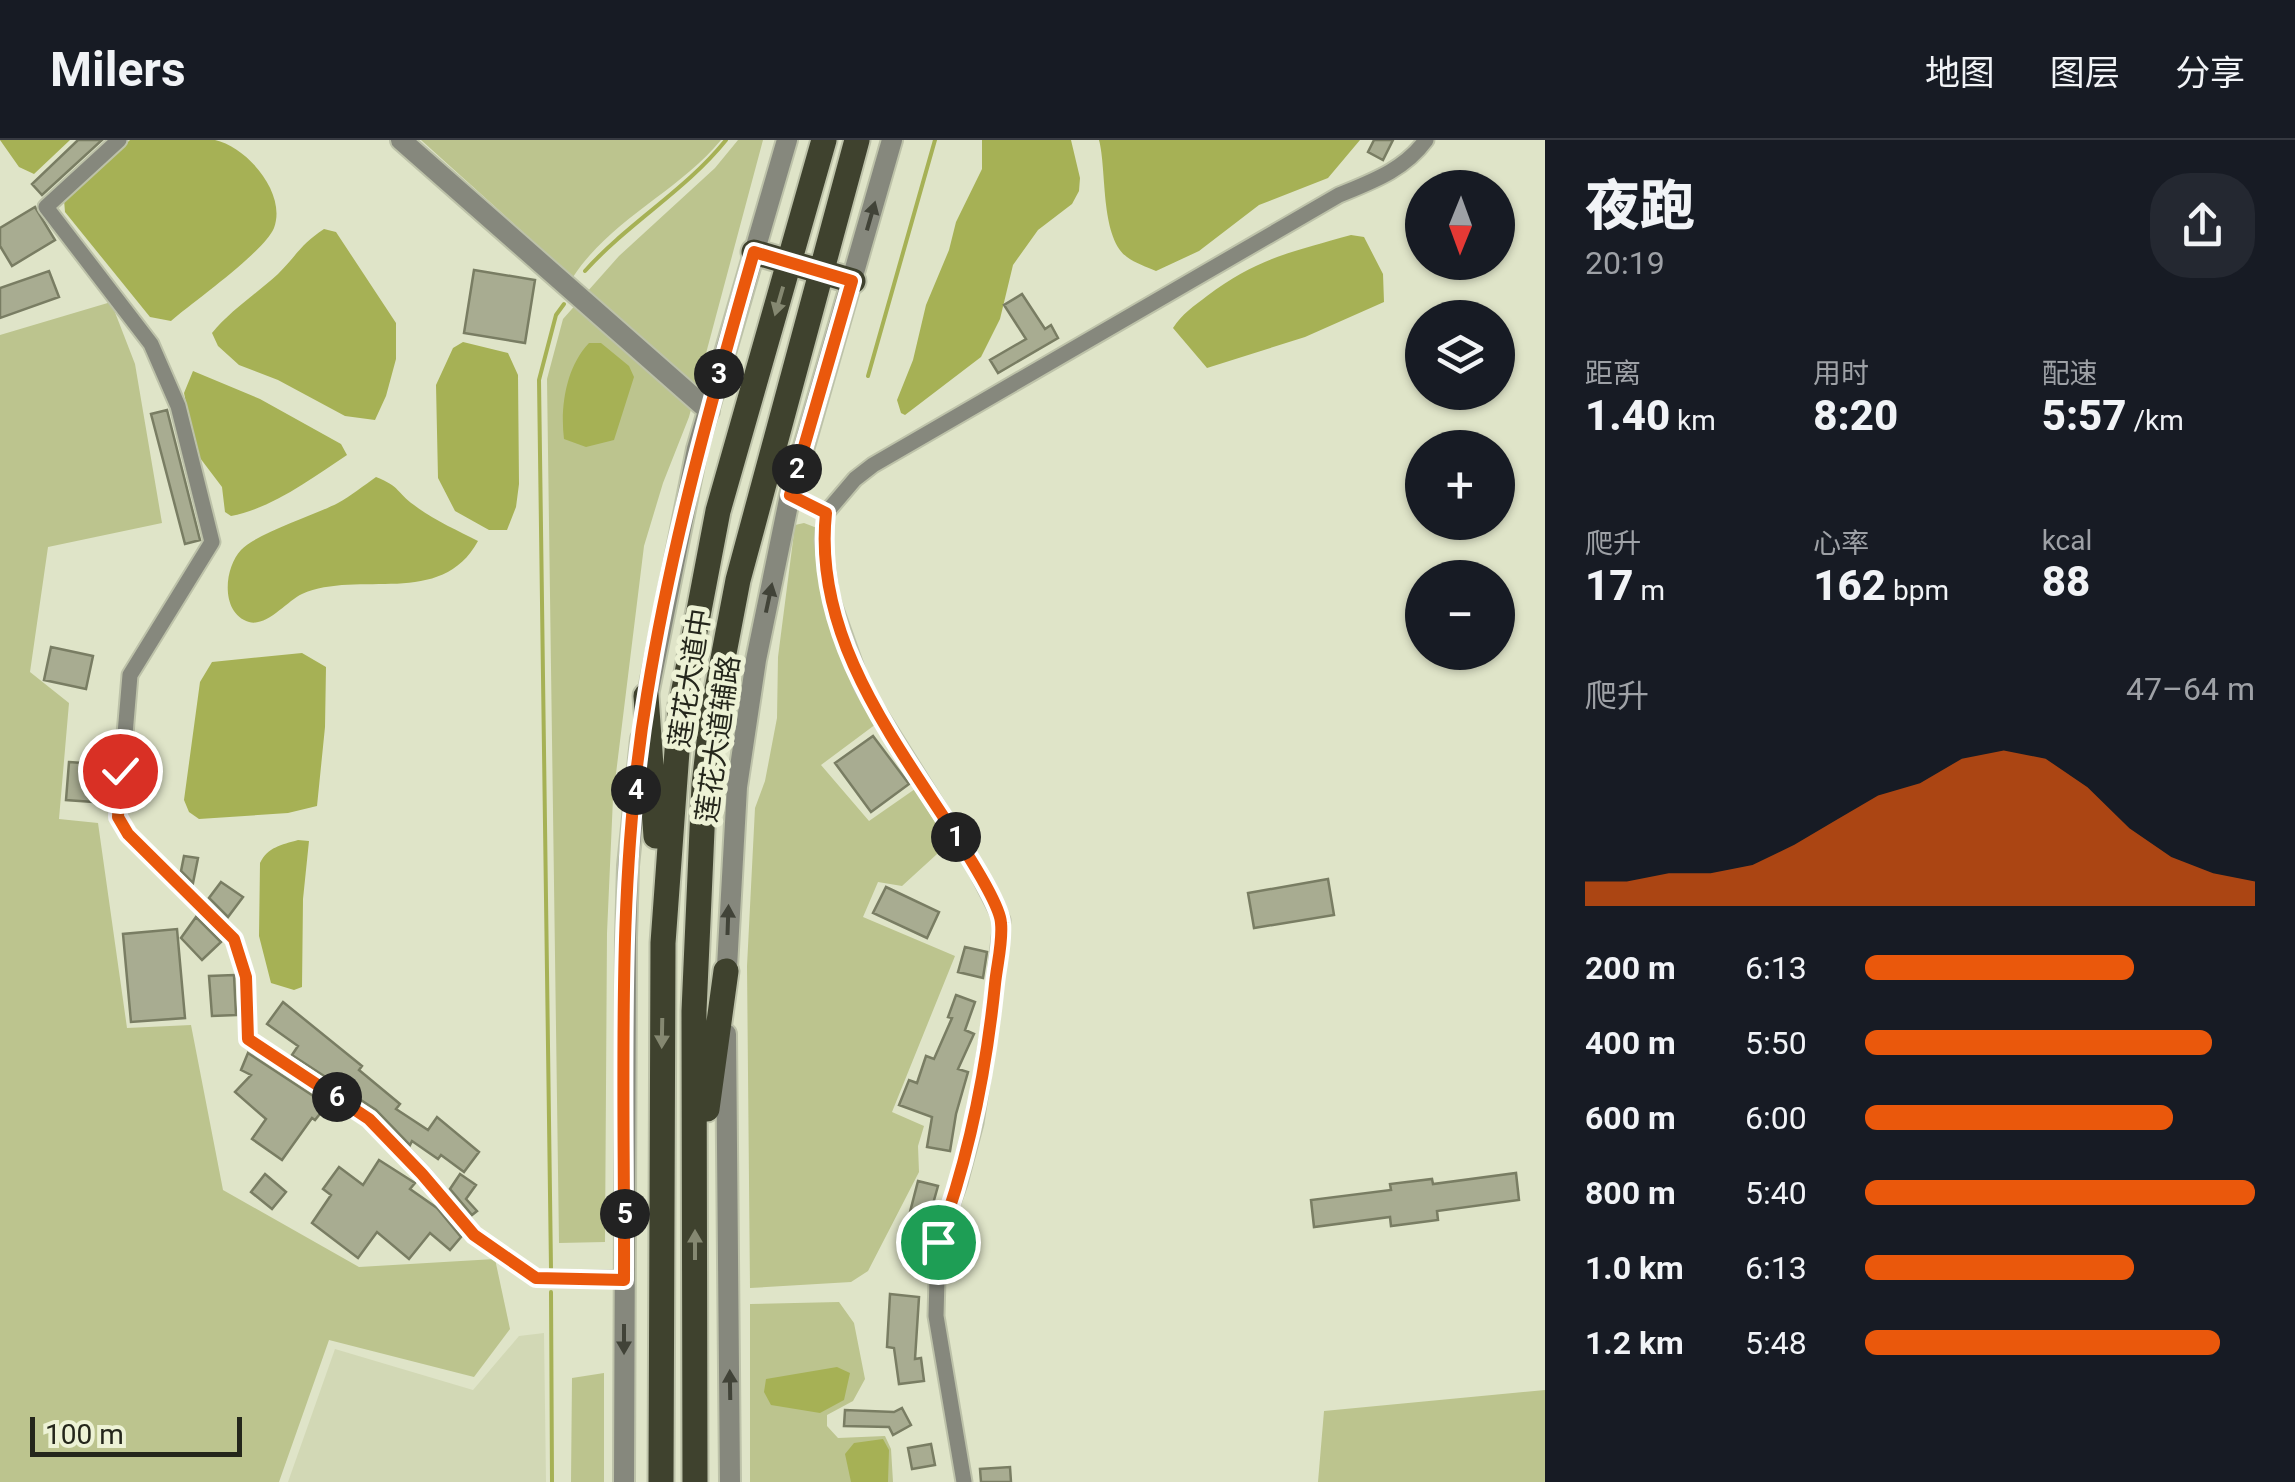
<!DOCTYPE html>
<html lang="zh">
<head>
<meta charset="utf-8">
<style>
	body { margin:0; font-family:Roboto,"Noto Sans SC",sans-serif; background:#242831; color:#f1f3f6; height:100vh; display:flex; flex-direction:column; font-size:38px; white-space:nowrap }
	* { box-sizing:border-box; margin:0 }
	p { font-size:32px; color:#9ea1a6 }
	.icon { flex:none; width:55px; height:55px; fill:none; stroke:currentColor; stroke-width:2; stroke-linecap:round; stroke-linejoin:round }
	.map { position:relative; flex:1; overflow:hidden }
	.panel { display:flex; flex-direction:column; background:#171b24; width:750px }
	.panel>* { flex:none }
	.needle { width:65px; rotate:181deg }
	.fabs { position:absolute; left:1405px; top:30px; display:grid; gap:20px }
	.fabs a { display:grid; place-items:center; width:110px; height:110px; border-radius:50%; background:#171b24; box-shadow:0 2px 8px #0004; font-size:50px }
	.scale { position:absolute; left:30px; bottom:25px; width:212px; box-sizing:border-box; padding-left:10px; border:5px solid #24261b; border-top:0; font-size:28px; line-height:35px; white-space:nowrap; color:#24261b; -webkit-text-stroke:8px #edf2d5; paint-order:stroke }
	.pin { position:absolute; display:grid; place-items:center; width:85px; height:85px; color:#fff; margin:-42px; border:5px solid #fff; border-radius:50%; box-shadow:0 2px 10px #0007 }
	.km { position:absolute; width:50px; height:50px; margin:-25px; border-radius:50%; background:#222; color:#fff; font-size:28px; line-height:50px; text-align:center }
	.round { display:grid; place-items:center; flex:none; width:105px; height:105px; border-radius:40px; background:#242831 }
	.overview { display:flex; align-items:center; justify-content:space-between; height:170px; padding:0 40px }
	h1 { font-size:55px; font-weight:800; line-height:75px }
	.metrics { display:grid; grid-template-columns:repeat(3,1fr); gap:15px; height:170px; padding:10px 40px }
	.metrics div { display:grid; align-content:center }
	.metrics b { font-size:42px; font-weight:800 }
	.metrics small { font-size:28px; font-weight:400 }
	.metrics p { font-size:28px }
	.chart { height:280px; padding:20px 40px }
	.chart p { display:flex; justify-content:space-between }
	.chart svg { width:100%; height:180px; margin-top:10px; fill:#ea580c; opacity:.7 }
	ul { padding:0 40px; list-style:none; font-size:32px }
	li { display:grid; grid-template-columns:160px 120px 1fr; align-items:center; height:75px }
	li i { height:25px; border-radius:12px; background:#ea580c }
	header { display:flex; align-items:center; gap:60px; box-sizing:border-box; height:140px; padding:0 50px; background:#171b24; border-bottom:2px solid #363941 }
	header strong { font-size:48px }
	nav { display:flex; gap:55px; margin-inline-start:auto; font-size:35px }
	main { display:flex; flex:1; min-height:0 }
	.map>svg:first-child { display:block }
	.built { fill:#d2d8b5 }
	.green { fill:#bcc48e }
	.water { fill:#a6b155 }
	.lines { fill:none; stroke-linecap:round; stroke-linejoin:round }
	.stream { stroke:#a6b155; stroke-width:4 }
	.building { fill:#a8ac91; stroke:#797d63; stroke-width:2.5 }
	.minor-casing { stroke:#bdc2a9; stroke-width:19 }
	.tertiary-casing { stroke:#bdc2a9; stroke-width:24 }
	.primary-casing { stroke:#bdc2a9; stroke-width:29 }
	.minor { stroke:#86887d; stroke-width:15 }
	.tertiary { stroke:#86887d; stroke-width:20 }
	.primary { stroke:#3f422e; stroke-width:25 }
	.oneway { fill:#414338 }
	.oneway2 { fill:#858871 }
	.route-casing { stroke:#fff; stroke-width:20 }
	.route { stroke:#ea580c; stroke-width:12 }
	.labels { text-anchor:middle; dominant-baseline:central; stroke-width:10; stroke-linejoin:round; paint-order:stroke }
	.street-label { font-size:28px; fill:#24261b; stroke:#edf2d5 }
</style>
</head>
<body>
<header>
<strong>Milers</strong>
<nav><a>地图</a><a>图层</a><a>分享</a></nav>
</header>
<main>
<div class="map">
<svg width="1545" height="1342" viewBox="0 0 1545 1342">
	<rect width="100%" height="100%" fill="#dfe4c8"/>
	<path class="built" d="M544,1193L546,1342H288L335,1209L473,1250L519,1196Z"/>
	<path class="green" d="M421,0H721C678,52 611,79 573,137Z
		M738,0H763L689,277L663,343L644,406L613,658L607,793L605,1102L559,1103L547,239L563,179L619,116L715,28Z
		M111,162L135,224L162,383L48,407L30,532L69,563L59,679L98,683L127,888L191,885L223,1050L359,1127L495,1119L510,1189L474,1237L329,1200L279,1342H0V195Z
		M804,383L817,388C822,465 843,515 876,584L821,625L869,681L915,649L948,704L902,746L878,742L863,777L955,816L892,972L924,986L918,1006L919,1032L868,1131L851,1142L750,1148L747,826L755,668L765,641L777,578L778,517L795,385Z
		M839,1162L854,1183L865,1239L853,1261L827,1275V1286L838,1298L885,1296L891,1309L893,1342H750V1164Z
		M604,1233V1342H571L572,1238Z
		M1545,1250V1342H1318L1324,1271Z"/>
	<path class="water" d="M0,0H70L34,34L19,27Z
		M130,0C154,0 193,0 215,0C247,7 287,53 274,88C263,113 194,161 171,181L150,177L65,72L64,60L72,50Z
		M982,0H1071L1080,38L1079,51L1072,64L1038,90L1013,125L1000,179L981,217L905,275L901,273L897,260L913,220L926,165L949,110L956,82L982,29Z
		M1099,0H1360L1328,38L1259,65L1199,111L1156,131C1147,127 1135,123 1127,117C1100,97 1107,30 1099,0Z
		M324,89L336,92L396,183V219L386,256L375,280L345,276L278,240L239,225L218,206L212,193C231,170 256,154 278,134C296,116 301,104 324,89Z
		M1351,95L1364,97L1383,134L1384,162L1305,197L1207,228L1173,188C1182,174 1194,166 1207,156C1258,118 1291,112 1351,95Z
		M463,202L508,213L518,235L519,344L516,367L507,390H489L455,371L438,338L436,245L453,208Z
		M589,203H601L629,226L634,237L614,300L586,307L564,299C560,267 566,227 589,203Z
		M193,231L260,259L341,304L347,315C312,338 271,369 231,376L225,372L222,347L197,314L184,253Z
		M376,337C401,347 396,352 414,365C433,380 457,390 478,401C441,469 358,429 302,454C287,461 267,487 249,482C220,473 224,428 241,410C255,394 315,375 338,363C351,356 363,346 376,337Z
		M302,513L326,527L325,587L317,666L288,673L199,679L189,672L184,660L200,542L212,522Z
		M298,700L309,701L303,759L302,847L294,850L271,843L259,796L260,723C268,707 281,705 298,700Z
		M837,1227L850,1233L844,1260L820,1273L771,1265L764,1252L766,1239Z
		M883,1299L889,1310L888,1342H851L845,1314L854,1303Z"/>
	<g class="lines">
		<path class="stream" d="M585,131C628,83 686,50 726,0
			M868,236L935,0
			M551,1128L539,240L556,175L564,164
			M551,1152L552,1342"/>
	</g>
	<path class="building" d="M78,0H102L42,55L32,44Z
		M1374,0H1393L1383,20L1368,12Z
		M35,67L55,100L12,126L0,106V88Z
		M474,130L535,140L525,203L464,193Z
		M49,131L59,157L0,178V148Z
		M1022,154L1045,189L1051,185L1058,198L998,233L990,220L1026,199L1004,165Z
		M167,270L200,400L185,404L151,274Z
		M51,507L93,516L86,549L44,540Z
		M873,596L909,644L871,672L835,623Z
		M69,622L110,625L107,663L66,660Z
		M184,716L198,718L193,743L181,731Z
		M1328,739L1334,775L1254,788L1248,753Z
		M221,742L243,757L228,777L209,758Z
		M886,747L939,772L927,798L873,773Z
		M196,777L221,802L202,820L181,798Z
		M177,789L185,878L131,882L123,794Z
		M965,807L987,812L983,838L958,832Z
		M234,835L236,875L212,876L209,836Z
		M956,855L975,862L965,890L974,894L958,929L968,932L956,974L950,1011L927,1007L932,977L899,965L909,940L917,943L926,916L934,919L952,878L948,877Z
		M283,862L362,926L359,930L400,964L396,969L428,990L437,977L479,1012L464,1032L441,1015L438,1019L412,1001L410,1005L376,970L292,915L298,906L267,884Z
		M248,913L327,965L315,980L312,978L282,1020L252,999L266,979L235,952L251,935L241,930Z
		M379,1020L415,1043L410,1049L437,1068L461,1097L450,1110L430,1093L409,1119L377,1092L358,1118L312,1083L331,1055L323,1049L339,1027L363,1045Z
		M1516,1033L1519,1060L1437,1071L1438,1080L1391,1086L1390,1077L1314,1087L1311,1060L1391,1050L1390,1044L1432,1039L1433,1044Z
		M265,1034L286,1052L272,1069L251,1052Z
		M460,1034L476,1045L466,1059L477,1071L472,1075L450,1049Z
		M918,1041L938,1046L929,1078L910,1072Z
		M890,1154L919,1157L915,1219L921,1218L924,1241L899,1244L894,1208L887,1207Z
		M902,1268L911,1285L893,1295L889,1287L844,1286L845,1270L894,1272Z
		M931,1304L935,1325L912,1329L908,1308Z
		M1010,1327L1011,1342H981L980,1329Z"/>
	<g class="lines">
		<g class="minor-casing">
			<path id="minor" d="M119,0L46,67L151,204L178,266L212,402L130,535L118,677L128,694L234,799L246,837L248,899L369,979L422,1033L474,1095L536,1138L624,1139
				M790,355L826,373L823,401L831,458L863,548L974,725L1002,780L991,879L975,983L959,1043L938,1102L936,1176L964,1342
				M826,373L855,339L873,325L1339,55C1373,41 1404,30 1426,0"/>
		</g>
		<g class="tertiary-casing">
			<path id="tertiary" d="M401,0L709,271
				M645,570L697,309L787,0
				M726,845L737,647L756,520L790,355L892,0
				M726,894L730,1342
				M624,1342L626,798L628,726L641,599"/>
		</g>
		<g class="primary-casing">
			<path id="primary" d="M754,112L853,141
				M646,556L656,696
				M707,969L726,831
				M661,1342L663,803L680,570L718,371L824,0
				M695,1342L694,871L704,645L712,576L738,440L857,0"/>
		</g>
		<use href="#minor" class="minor"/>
		<use href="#tertiary" class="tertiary"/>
		<use href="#primary" class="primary"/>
	</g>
	<defs><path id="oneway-solid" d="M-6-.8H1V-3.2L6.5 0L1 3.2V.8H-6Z" transform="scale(2.5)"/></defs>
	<g class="oneway">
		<use href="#oneway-solid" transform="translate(871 76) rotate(-74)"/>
		<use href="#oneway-solid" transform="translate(769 458) rotate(-78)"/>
		<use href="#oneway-solid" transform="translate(728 780) rotate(-88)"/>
		<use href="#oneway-solid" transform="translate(624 1199) rotate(90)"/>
		<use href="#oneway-solid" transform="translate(730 1245) rotate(-91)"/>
	</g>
	<g class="oneway2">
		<use href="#oneway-solid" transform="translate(779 161) rotate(106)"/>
		<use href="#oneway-solid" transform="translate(662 893) rotate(91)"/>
		<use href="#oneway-solid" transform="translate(695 1105) rotate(-90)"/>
	</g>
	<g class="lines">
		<g class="route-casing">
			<path id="route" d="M120,631L118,677L128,694L234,799L246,837L248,899L369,979L422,1034L474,1095L536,1138L624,1140C625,946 615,747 647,555C671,405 712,258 754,112L852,141L790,355L826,373C813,496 893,598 956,696C967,714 1000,764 1001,783C1003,802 997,824 995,844C986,933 969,1018 938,1102"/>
		</g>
		<use href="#route" class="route"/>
	</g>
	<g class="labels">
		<g class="street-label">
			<text transform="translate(690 538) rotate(-81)">莲花大道中</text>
			<text transform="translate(718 599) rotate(-82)">莲花大道辅路</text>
		</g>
	</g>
</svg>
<div class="fabs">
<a><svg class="needle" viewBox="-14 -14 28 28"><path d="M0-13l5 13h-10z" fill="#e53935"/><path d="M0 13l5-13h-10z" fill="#9ea1a6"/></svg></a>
<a><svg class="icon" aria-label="layers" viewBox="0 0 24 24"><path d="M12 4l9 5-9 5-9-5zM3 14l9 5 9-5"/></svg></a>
<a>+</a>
<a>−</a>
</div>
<div class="scale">100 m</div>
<div class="pin" style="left:938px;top:1102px;background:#1e9e55"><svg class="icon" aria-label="arrive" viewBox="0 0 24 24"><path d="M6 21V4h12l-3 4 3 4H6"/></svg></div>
<div class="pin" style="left:120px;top:631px;background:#d93025"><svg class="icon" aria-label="check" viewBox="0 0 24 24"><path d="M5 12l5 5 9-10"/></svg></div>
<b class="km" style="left:956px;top:697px">1</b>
<b class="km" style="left:797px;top:329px">2</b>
<b class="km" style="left:719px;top:234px">3</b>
<b class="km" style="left:636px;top:650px">4</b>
<b class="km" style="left:625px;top:1074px">5</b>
<b class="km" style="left:337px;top:957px">6</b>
</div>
<section class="panel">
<div class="overview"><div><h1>夜跑</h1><p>20:19</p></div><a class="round"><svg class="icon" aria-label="share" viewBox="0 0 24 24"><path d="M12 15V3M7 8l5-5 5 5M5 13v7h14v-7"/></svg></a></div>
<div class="metrics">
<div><p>距离</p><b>1.40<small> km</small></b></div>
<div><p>用时</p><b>8:20</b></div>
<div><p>配速</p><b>5:57<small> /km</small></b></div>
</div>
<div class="metrics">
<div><p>爬升</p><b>17<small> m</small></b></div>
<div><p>心率</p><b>162<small> bpm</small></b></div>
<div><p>kcal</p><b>88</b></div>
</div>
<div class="chart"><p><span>爬升</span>47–64 m</p>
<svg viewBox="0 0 160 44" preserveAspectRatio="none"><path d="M0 44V38L10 38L20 36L30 36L40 34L50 29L60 23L70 17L80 14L90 8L100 6L110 8L120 15L130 25L140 32L150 36L160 38V44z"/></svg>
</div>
<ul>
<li><b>200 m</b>6:13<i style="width:69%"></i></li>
<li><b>400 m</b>5:50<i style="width:89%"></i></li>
<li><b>600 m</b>6:00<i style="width:79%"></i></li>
<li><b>800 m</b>5:40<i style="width:100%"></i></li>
<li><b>1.0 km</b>6:13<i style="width:69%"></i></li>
<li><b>1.2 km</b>5:48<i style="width:91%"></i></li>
</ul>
</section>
</main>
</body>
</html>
